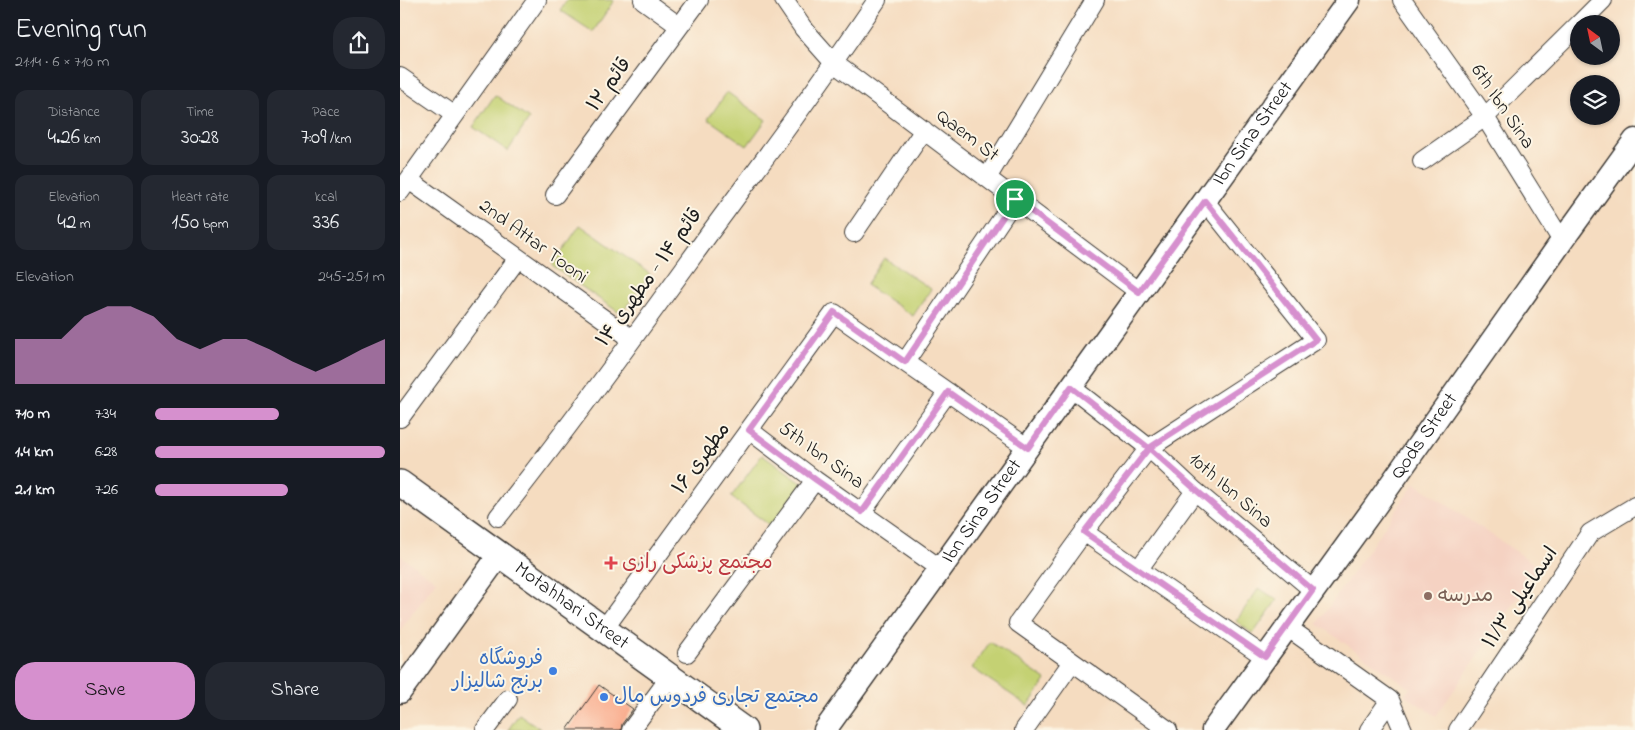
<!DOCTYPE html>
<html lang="en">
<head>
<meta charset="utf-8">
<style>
	body { margin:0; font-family:"Indie Flower","Playpen Sans Arabic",sans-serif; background:#242831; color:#f1f3f6; height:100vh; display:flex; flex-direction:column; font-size:19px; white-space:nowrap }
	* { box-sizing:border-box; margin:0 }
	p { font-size:16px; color:#9ea1a6 }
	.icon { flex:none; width:28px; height:28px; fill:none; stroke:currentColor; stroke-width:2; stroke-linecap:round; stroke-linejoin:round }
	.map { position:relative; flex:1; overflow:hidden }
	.sheet { display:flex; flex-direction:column; background:#171b24; width:400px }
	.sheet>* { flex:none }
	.needle { width:32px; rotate:327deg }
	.tools { position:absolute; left:1170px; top:15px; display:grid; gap:10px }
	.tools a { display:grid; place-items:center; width:50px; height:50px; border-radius:50%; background:#171b24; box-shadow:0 1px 4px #0004; font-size:25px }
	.pin { position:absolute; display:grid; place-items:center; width:42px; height:42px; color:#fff; margin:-21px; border:2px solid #fff; border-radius:50%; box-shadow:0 1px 5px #0007 }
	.round { display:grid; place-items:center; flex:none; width:52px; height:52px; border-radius:20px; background:#242831 }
	.head { display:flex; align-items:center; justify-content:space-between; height:85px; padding:0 15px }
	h1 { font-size:28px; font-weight:600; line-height:38px }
	.figures { display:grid; grid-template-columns:repeat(3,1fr); gap:8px; height:85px; padding:5px 15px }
	.figures div { display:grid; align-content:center; border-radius:12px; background:#242831; text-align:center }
	.figures b { font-size:21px; font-weight:600 }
	.figures small { font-size:14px; font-weight:400 }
	.figures p { font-size:14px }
	.chart { height:140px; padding:10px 15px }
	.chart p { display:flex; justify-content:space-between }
	.chart svg { width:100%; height:90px; margin-top:5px; fill:#d690ce; opacity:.7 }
	.cta { display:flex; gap:10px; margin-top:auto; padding:10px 15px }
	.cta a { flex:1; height:58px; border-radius:20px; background:#d690ce; color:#111; font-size:20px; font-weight:600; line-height:58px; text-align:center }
	.cta a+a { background:#242831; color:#f1f3f6 }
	ul { padding:0 15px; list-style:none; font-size:16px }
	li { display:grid; grid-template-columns:80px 60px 1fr; align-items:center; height:38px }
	li i { height:12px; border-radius:6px; background:#d690ce }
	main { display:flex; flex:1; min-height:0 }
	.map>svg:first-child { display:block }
	.built { fill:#f5d2c2 }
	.green { fill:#c4d173; stroke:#707648 }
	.building { fill:#f9a989 }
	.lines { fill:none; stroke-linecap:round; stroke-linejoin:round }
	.minor-casing { stroke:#3d3935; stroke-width:20 }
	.tertiary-casing { stroke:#3d3935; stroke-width:25 }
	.secondary-casing { stroke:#3d3935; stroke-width:28 }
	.minor { stroke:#fff; stroke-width:18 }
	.tertiary { stroke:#fff; stroke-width:22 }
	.secondary { stroke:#fff; stroke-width:25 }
	.route-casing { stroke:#fff; stroke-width:10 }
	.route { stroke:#d690ce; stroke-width:6 }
	.health-dot { fill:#e0444e; stroke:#fcf5e5; stroke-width:2 }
	.education-dot { fill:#8d6e63; stroke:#fcf5e5; stroke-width:2 }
	.shop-dot { fill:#3f7fe0; stroke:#fcf5e5; stroke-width:2 }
	.labels { text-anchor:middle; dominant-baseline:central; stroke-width:4; stroke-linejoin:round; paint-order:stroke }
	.street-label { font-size:20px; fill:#1c1c1c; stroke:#fcf5e5 }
	.health-label { font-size:20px; fill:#be3a42; stroke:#fcf5e5; text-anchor:start }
	.education-label { font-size:20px; fill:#785e54; stroke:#fcf5e5; text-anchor:start }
	.shop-label { font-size:20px; fill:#366cbe; stroke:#fcf5e5; text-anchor:end }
</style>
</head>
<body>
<main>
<section class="sheet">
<div class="head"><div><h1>Evening run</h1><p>21:14 · 6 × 710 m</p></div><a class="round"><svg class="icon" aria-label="share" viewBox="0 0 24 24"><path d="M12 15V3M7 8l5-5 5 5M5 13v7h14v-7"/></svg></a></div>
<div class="figures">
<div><p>Distance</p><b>4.26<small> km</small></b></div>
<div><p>Time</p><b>30:28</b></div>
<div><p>Pace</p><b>7:09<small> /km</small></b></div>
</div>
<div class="figures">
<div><p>Elevation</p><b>42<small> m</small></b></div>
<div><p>Heart rate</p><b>150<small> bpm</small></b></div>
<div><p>kcal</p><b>336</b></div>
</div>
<div class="chart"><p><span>Elevation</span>245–251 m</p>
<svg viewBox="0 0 160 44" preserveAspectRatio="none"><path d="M0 44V22L10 22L20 22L30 11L40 6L50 6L60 11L70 22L80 27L90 22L100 22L110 27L120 33L130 38L140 33L150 27L160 22V44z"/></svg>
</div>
<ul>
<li><b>710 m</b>7:34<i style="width:54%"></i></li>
<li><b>1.4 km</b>6:28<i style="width:100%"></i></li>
<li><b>2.1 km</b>7:26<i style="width:58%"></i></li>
</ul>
<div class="cta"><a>Save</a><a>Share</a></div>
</section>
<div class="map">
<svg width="1235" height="730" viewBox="0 0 1235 730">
	<rect width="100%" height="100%" fill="#fcf5e5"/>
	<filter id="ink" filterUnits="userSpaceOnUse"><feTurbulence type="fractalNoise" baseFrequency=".02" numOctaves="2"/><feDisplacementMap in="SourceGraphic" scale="10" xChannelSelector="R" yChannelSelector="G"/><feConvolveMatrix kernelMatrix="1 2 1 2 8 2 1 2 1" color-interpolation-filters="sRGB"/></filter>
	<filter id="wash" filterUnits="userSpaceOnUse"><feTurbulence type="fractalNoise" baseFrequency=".0096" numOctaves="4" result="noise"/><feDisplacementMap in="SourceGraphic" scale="20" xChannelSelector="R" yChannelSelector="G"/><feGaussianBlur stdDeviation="1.12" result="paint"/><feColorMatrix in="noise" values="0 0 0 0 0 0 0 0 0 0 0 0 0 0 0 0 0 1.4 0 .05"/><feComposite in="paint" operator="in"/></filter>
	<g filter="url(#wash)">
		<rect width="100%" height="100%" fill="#f5dcc0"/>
		<path class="built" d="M1015,483L1139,567L1036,716L1005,695L1010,688L917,624Z
			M0,555L36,581L0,631Z"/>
		<path class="green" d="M167,0H214L193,32L160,10Z
			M327,92L366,120L347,146L308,119Z
			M95,95L129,119L108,151L73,127Z
			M180,225L250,274L221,314L152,266Z
			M484,258L531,289L513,316L466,285Z
			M362,455L403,484L372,527L331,497Z
			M859,588L877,600L853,634L836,621Z
			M590,642L646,680L628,706L572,668Z
			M119,714L142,730H108Z"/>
		<g id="blocks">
			<path class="building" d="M199,685L233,709L222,724L221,730H167Z"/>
		</g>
	</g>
	<g filter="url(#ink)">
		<use href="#blocks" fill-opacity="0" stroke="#3d3935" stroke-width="1"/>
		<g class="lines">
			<g class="minor-casing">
				<path id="minor" d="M243,0L279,26
					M384,0L403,28L434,63L739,292
					M1002,0L1085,117L1162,241
					M1179,24L1203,0
					M0,77L55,115
					M1022,161L1085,117L1179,24
					M587,178L695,0
					M9,180L232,339
					M0,192L137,0
					M155,195L299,0
					M454,233L524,130
					M505,362L615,199
					M671,387L749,448L795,491L913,590
					M0,418L118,258
					M349,430L415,480L541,569
					M462,512L548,392
					M98,517C171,425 240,329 309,234C366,157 423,80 477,0
					M684,532L865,657
					M738,570L795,491
					M887,627L990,700
					M204,629L434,313L628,448
					M287,653L415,480
					M990,700L1003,730
					M85,730L108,699
					M231,730L270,677
					M624,730L672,662
					M768,730L618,623L684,532L749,448L916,340L805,201
					M969,730L990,700
					M1058,730L1190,533L1235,506"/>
			</g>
			<g class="tertiary-casing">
				<g id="tertiary">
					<path d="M0,692L100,554"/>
					<path id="s1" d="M425,730L949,0"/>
					<path id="s2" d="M813,730L976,505L1162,241L1235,140"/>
				</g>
			</g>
			<g class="secondary-casing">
				<g id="secondary">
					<path id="s3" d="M0,483L344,730"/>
				</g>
			</g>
			<use href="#minor" class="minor"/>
			<use href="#tertiary" class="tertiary"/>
			<use href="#secondary" class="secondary"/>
		</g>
	</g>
	<g class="lines" filter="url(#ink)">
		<g class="route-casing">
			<path id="route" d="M615,199L505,362L434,312L349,430L416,480L462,512L548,392L628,448L671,387L749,448L796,490L913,590L865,657L684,532L749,448L916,340L805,201L739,292L615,199"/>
		</g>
		<use href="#route" class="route"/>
	</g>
	<path class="health-dot" d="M208.5 555.5h5v5h5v5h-5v5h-5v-5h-5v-5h5z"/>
	<circle class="education-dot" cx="1028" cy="596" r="5"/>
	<g class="shop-dot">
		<circle cx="153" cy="671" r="5"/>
		<circle cx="204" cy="697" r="5"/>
	</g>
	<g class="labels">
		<g class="street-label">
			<text transform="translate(210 85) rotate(-54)">قائم ۱۲</text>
			<text transform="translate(1102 107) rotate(56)">6th Ibn Sina</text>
			<text stroke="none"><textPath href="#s1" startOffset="734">Ibn Sina Street</textPath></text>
			<text transform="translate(567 136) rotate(37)">Qaem St</text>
			<text transform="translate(133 242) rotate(36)">2nd Attar Tooni</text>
			<text transform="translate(250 278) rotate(-54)">قائم ۱۴ - مطهری ۱۴</text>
			<text stroke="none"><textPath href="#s2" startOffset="362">Qods Street</textPath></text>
			<text transform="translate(421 456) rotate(36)">5th Ibn Sina</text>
			<text transform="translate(302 459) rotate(-54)">مطهری ۱۶</text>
			<text transform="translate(830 491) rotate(41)">10th Ibn Sina</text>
			<text stroke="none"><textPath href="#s1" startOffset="269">Ibn Sina Street</textPath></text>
			<text transform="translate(1121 598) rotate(-56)">اسماعیلی ۱۱/۳</text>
			<text stroke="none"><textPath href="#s3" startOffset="211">Motahhari Street</textPath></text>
		</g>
		<g class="health-label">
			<text x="222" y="563">مجتمع پزشکی رازی</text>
		</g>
		<g class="education-label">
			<text x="1038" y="596">مدرسه</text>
		</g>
		<g class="shop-label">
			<text x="143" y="659">فروشگاه<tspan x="143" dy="23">برنج شالیزار</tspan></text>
			<text x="214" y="697" text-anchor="start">مجتمع تجاری فردوس مال</text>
		</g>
	</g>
</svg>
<div class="tools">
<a><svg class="needle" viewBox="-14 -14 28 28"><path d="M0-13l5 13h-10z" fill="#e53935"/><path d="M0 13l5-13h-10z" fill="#9ea1a6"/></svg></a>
<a><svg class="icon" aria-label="layers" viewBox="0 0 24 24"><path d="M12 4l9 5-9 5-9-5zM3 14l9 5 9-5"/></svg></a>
</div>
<div class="pin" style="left:615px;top:199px;background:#1e9e55"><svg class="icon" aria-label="arrive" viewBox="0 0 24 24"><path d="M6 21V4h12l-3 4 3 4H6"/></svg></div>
</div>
</main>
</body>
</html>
